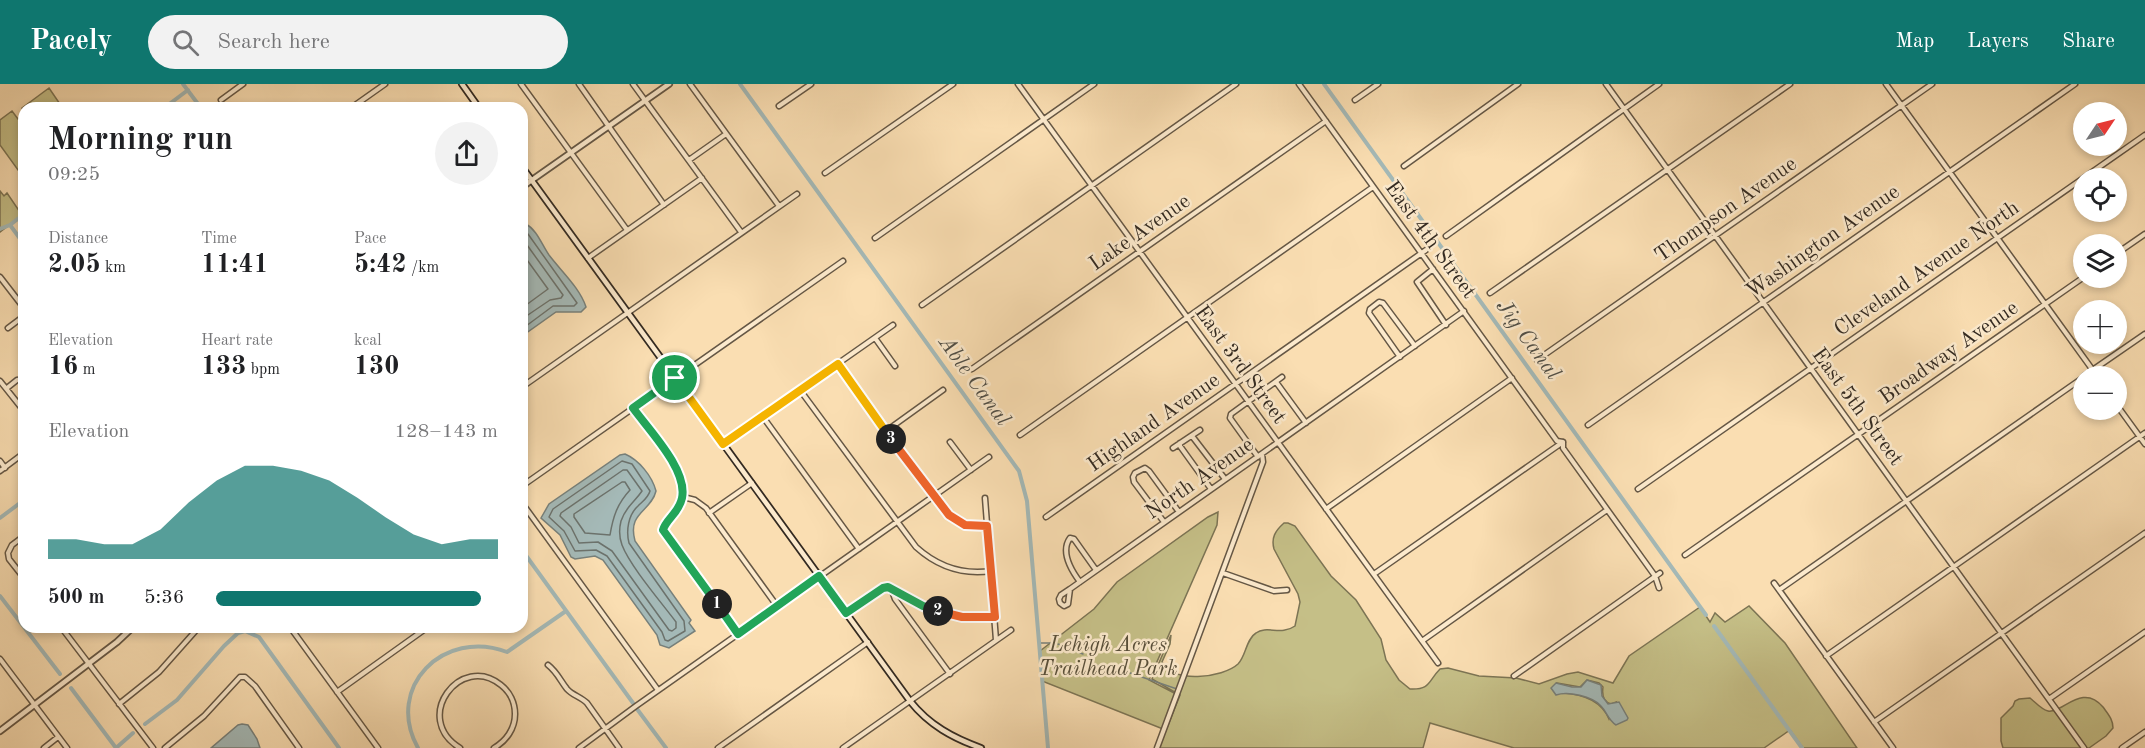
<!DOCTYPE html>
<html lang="en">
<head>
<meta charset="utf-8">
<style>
	body { margin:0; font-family:"Old Standard TT",serif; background:#f2f2f2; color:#202124; height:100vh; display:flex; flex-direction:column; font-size:22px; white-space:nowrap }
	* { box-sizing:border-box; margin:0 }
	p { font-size:20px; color:#757577 }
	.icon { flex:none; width:33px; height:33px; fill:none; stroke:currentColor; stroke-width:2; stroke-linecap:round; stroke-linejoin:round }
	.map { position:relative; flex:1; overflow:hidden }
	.details { position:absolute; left:18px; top:18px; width:510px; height:531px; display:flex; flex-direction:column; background:#fff; border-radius:18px; box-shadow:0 3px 9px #0003 }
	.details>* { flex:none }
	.needle { width:39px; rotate:55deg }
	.tools { position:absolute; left:2073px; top:18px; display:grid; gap:12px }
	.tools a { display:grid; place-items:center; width:54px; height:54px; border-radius:50%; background:#fff; box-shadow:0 3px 9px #0003; font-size:30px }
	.pin { position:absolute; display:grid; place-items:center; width:51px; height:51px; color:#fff; margin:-26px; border:3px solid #fff; border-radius:50%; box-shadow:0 2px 6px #0007 }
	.km { position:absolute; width:30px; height:30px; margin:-15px; border-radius:50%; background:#222; color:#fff; font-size:16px; line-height:30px; text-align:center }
	.round { display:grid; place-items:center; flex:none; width:63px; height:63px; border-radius:32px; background:#f2f2f2 }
	.overview { display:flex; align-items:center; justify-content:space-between; height:102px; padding:0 30px }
	h1 { font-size:33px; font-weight:700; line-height:45px }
	.stats { display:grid; grid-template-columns:repeat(3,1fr); gap:9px; height:102px; padding:6px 30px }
	.stats div { display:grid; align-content:center }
	.stats b { font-size:26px; font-weight:700 }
	.stats small { font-size:16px; font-weight:400 }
	.stats p { font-size:16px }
	.chart { height:168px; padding:12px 30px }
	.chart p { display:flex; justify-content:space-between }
	.chart svg { width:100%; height:108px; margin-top:6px; fill:#0f766e; opacity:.7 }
	ul { padding:0 30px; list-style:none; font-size:20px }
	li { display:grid; grid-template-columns:96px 72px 1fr; align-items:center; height:45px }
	li i { height:15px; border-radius:8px; background:#0f766e }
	header { display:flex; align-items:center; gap:36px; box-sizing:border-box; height:84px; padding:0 30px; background:#0f766e; color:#fff }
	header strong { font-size:28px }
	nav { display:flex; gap:33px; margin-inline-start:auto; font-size:21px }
	.search { width:420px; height:54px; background:#f2f2f2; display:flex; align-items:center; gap:15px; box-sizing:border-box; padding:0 21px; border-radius:33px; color:#757577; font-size:22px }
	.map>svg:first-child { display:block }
	.green { fill:#c5bf87; stroke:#7c7454; stroke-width:1.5; fill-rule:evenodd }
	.water { fill:#a4b9b7; stroke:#77807b; stroke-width:1.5 }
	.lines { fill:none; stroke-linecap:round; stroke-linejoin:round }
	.shore { stroke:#6c726c; stroke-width:1.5 }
	.stream { stroke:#77807b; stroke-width:1.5 }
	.canal { stroke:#a4b9b7; stroke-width:4 }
	.minor-casing { stroke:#655745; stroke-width:7 }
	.tertiary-casing { stroke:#655745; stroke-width:8 }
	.secondary-casing { stroke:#332a21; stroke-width:8 }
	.minor { stroke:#fceacd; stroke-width:4 }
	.tertiary { stroke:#fceacd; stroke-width:4.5 }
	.secondary { stroke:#fceacd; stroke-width:4.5 }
	.split-1-casing { stroke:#fff; stroke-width:12 }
	.split-2-casing { stroke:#fff; stroke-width:12 }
	.split-3-casing { stroke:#fff; stroke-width:12 }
	.split-4-casing { stroke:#fff; stroke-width:12 }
	.split-1 { stroke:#22a559; stroke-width:8 }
	.split-2 { stroke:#22a559; stroke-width:8 }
	.split-3 { stroke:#f0652b; stroke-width:8 }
	.split-4 { stroke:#f5b400; stroke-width:8 }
	.labels { text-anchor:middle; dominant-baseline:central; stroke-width:5; stroke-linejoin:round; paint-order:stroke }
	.street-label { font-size:21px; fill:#332a21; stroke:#fceacd }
	.park-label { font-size:21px; font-style:italic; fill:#584f3a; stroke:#fceacd }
	.water-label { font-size:22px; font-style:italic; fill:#4f4e46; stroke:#fceacd }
</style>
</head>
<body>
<header>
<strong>Pacely</strong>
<div class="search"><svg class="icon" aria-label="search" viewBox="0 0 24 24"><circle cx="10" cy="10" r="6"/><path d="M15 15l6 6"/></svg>Search here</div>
<nav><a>Map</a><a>Layers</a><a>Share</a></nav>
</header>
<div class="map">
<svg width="2145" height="664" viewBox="0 0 2145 664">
	<rect width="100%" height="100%" fill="#fadeb2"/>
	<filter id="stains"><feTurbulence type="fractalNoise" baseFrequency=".00333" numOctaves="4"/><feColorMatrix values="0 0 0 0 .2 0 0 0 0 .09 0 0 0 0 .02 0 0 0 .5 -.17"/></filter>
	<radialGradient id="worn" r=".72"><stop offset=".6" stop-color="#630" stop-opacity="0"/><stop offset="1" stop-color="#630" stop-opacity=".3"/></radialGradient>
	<path class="green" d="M49,4L62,23L24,24V26L22,24Z
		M12,27L24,43V81L18,86L0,61V36Z
		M0,107L4,112L7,109L22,131L0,148Z
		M1218,428L1217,441L1149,596L1178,611L1163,645L1042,597L1040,567L1094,525L1117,498L1208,433Z
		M1284,439H1288L1295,442L1331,492L1356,516L1381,555L1386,576L1399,596L1410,605C1431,606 1428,597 1440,585L1448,584L1479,592L1516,594L1539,600L1567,590L1578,588L1613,599L1629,572L1700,523L1710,538L1715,529L1725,538L1749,522L1785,559L1857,664H1803L1790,646L1764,664H1514L1430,639L1423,664H1159L1180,611L1152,595L1171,551L1170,560L1162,578C1171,600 1223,594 1238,580C1246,572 1246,555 1256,549C1267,541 1281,552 1295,542L1300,518L1298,510L1274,465C1271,454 1275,447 1284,439ZM1587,596L1599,599L1603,603C1602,610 1603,618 1611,620L1616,618L1609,635C1601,616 1582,610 1562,609L1557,599L1580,603Z
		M2030,614C2035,618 2042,626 2048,627C2062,630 2082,598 2103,623C2108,630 2113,635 2113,644L2106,652L2089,664H2003L2001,657V634L2013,622L2015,617L2019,615Z"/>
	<path class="water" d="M526,140C537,146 542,161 549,171C561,187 580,204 586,223L581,228H556L522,252V141Z
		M625,370C639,376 652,392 656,407C651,428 627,428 635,457L691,536L689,539L695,547L669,564L660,561L657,551L603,476L595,472L575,475L571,473L560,451L541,434L549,420L620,371Z
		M1587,596L1601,601L1602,612L1608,620L1619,618L1628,634L1627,636L1616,641C1608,636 1607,628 1601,622C1592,612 1568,607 1556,611L1551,604L1556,599L1572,603H1581Z
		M242,640L248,641L257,655L260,664H211L238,641Z"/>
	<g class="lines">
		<path class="shore" d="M522,146L528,150L577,219L574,222H553L522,245
			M522,154L563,211L561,214L550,216L522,235
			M522,169L548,205L522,224
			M622,377L632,380L650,407C648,414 643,417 638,422C628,431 626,447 629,459L684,537L685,547L668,557L665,556L662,548L607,472L596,466L575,467L564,447L549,433L553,425Z
			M623,386H627L642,407C634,419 626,422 621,437C619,445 619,453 622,461C630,482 661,518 676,538V544L672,547L669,546L612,467L598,458L579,459L571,443L560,432L561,429Z
			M622,398H625L630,406C617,420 613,433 610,451L585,449L574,433V430Z"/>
		<path class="stream" d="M1039,559H1052
			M1058,560L1083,570
			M1089,574L1095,581L1126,587
			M1130,589L1177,605"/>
		<path class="canal" d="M183,0L201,24
			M740,0L1019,387L1027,417L1048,664
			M1324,0L1706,531
			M164,24L188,6
			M24,130L10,141L24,160
			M0,145L10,141
			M0,434L24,416
			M522,466L633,619
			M0,512L60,590
			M1714,542L1802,664
			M71,604L116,664
			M637,625L666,664
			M145,640L177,616L224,562L238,549L245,547L259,553L339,664
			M116,664L133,649
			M418,664C384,603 444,544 507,568L566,527"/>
		<g class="minor-casing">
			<path id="minor" d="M521,0L627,146
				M579,0L664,121
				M633,0L741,148
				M690,0L779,122
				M1018,0L1438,579
				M1299,0L1557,357L1563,358V364L1655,492L1659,504
				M1606,0L2084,664
				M1886,0L2097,292
				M221,16L243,0
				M1355,16L1378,0
				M779,22L811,0
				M351,24L385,0
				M689,76L726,50
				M1404,82L1518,0
				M825,89L953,0
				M1446,152L1659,0
				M875,154L1094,0
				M2116,170L2145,150
				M588,174L702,94
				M1433,185L1417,198L1446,241
				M0,193L24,224
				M1490,209L1790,0
				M922,221L1236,0
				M8,244L24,232
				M875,254L895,282
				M1400,273L1369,229L1370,225L1379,218L1383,219L1415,262
				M1537,276L1932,0
				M838,280L945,428C957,439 971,443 987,442
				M972,285L1326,37
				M2084,292L2145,250
				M0,297L24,327
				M1276,298L1306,339
				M522,303L797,110
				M7,304L17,296L24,295
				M800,306L916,463C937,482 963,491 991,487
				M2116,320L2145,360
				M633,324C649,346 688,386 682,414C679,429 666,435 663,446L738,550
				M763,333L859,465
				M1588,341L2075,0
				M886,347L943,306
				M1020,351L1373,103
				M1192,352L1225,395
				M950,358L971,386
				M1180,359V362L1211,405
				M723,360L893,241
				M1173,364L1200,346
				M1258,373L1230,334L1231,330L1282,293
				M0,377L5,384
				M0,387L24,369
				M522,402L843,177
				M1638,405L2145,51
				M683,413L695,416L706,424L777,522
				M985,414L996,556
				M522,419L658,606
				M1326,425L1512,294
				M709,429L752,399
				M1046,433L1426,166
				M1164,438L1134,398L1133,393L1135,389L1145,384L1149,387L1179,428
				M24,452L12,461L8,469L9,475L24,494
				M1685,471L2084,193
				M1223,489L1274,507L1287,506
				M1374,490L1563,358
				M1080,498C1071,486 1060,468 1070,454L1074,455L1096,486
				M1774,499L1893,664
				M1070,505L1464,227
				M1070,505L1068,520L1064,522L1060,519L1059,515L1061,511Z
				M1779,506L2084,293
				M892,507L895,515L950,590
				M846,529L883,504L887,503C921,524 955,536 995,533
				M61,543L153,664
				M290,543L378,664
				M1422,557L1607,426
				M1826,572L2145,349
				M0,575L67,664
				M548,581C557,588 560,596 567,605C572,611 581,613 587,619L619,664
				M1514,592L1660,489
				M337,608L428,543
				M2049,615L2145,548
				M119,620L159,588L199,543
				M1874,638L2145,449
				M44,664L58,653
				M165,664L204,632L240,593H245L255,602L299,664
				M460,664C411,634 461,568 501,601C510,608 515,619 515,630C515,645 506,657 494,664
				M579,664L636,622L989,373
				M718,664L868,558
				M843,664L1011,546
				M1157,664L1263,378L1262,370
				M2122,664L2145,648"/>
		</g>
		<g class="tertiary-casing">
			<path id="tertiary" d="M522,103L669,0
				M0,647L117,558L133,543"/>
		</g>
		<g class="secondary-casing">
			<path id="secondary" d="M462,0L479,24
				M522,83L910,617C929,641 953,654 981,664"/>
		</g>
		<use href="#minor" class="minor"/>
		<use href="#tertiary" class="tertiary"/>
		<use href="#secondary" class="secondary"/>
	</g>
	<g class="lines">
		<g class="split-1-casing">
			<path id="split-1" d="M675,294L633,324C649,346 688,386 682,414C679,429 666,435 663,446L717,520"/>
		</g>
		<g class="split-2-casing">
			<path id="split-2" d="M717,520L738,550L819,492L846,529L883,504L888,503L923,522L938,527"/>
		</g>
		<g class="split-3-casing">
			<path id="split-3" d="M891,355L949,431L965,441L987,442L995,533H962L938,527"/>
		</g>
		<g class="split-4-casing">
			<path id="split-4" d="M675,294L723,360L838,280L891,355"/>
		</g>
		<use href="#split-1" class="split-1"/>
		<use href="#split-2" class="split-2"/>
		<use href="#split-3" class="split-3"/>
		<use href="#split-4" class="split-4"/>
	</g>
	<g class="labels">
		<g class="street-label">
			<text transform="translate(1726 126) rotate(-35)">Thompson Avenue</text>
			<text transform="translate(1140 149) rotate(-35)">Lake Avenue</text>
			<text transform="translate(1430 156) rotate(54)">East 4th Street</text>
			<text transform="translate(1823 158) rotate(-35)">Washington Avenue</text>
			<text transform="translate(1927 185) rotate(-35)">Cleveland Avenue North</text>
			<text transform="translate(1949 269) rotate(-35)">Broadway Avenue</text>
			<text transform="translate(1240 281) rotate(54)">East 3rd Street</text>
			<text transform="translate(1857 323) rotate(54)">East 5th Street</text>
			<text transform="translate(1154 339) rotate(-35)">Highland Avenue</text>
			<text transform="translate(1200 395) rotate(-35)">North Avenue</text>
		</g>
		<g class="park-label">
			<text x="1108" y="561">Lehigh Acres<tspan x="1108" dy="24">Trailhead Park</tspan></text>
		</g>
		<g class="water-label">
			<text transform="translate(1528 256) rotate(54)">Jig Canal</text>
			<text transform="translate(974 297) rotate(54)">Able Canal</text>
		</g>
	</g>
	<rect width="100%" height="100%" filter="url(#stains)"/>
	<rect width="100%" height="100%" fill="url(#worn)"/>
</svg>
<div class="tools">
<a><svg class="needle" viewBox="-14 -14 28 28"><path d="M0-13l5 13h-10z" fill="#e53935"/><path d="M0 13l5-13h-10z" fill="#757577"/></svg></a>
<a><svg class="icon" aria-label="locate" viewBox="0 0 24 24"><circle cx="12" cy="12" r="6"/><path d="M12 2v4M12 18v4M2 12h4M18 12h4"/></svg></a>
<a><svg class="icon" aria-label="layers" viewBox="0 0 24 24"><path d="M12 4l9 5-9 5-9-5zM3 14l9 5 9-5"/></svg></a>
<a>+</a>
<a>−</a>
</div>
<div class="pin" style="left:675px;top:294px;background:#1e9e55"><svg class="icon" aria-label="arrive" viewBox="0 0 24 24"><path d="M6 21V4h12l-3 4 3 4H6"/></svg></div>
<b class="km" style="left:717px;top:520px">1</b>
<b class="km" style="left:938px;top:527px">2</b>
<b class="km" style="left:891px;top:355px">3</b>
<section class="details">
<div class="overview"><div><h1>Morning run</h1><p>09:25</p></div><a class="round"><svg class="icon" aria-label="share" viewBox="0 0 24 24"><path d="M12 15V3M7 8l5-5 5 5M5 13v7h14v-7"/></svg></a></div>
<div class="stats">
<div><p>Distance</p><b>2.05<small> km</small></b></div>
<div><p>Time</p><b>11:41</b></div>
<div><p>Pace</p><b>5:42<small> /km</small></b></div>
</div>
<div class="stats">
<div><p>Elevation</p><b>16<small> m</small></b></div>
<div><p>Heart rate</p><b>133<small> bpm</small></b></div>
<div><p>kcal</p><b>130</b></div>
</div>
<div class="chart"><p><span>Elevation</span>128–143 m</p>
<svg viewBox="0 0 160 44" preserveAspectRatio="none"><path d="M0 44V36L10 36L20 38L30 38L40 32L50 21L60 12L70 6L80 6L90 8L100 12L110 19L120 27L130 34L140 38L150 36L160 36V44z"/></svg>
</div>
<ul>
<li><b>500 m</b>5:36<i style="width:94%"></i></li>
</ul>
</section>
</div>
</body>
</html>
